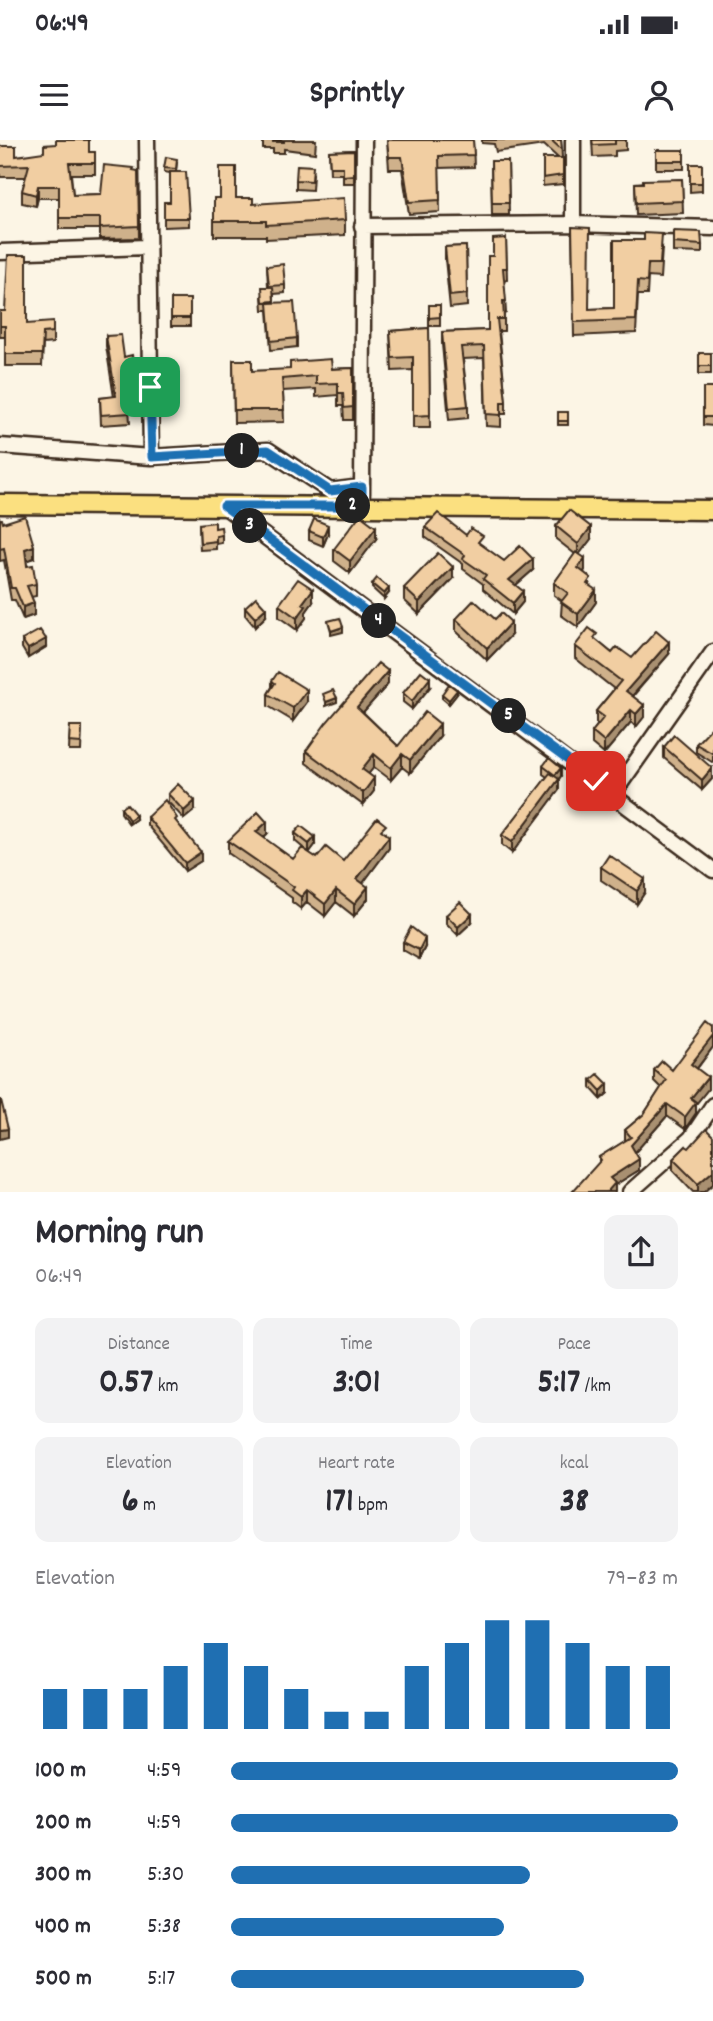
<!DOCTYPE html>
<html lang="en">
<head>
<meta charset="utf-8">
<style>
	body { margin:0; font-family:Dekko,sans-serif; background:#f2f2f3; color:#2b2b33; height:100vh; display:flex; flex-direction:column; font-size:26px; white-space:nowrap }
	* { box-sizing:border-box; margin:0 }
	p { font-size:23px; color:#7c7c81 }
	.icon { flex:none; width:38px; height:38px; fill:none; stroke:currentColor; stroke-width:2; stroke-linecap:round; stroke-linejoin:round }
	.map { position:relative; height:1052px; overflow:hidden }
	.side { display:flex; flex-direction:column; background:#fff; flex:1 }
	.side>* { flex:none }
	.pin { position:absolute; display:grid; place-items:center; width:60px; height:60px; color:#fff; margin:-30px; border-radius:14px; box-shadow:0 4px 10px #0006 }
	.km { position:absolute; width:35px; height:35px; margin:-18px; border-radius:50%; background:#222; color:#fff; font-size:19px; line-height:35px; text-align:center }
	.round { display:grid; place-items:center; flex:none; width:74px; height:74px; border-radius:14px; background:#f2f2f3 }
	.headline { display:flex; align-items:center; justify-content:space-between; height:119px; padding:0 35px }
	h1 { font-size:38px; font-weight:700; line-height:52px }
	.metrics { display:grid; grid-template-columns:repeat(3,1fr); gap:10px; height:119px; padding:7px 35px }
	.metrics div { display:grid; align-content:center; border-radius:14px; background:#f2f2f3; text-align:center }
	.metrics b { font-size:35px; font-weight:700 }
	.metrics small { font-size:19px; font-weight:400 }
	.metrics p { font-size:19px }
	.chart { height:196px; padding:14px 35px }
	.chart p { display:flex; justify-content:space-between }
	.chart svg { width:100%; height:126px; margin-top:7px; stroke:#1f6fb2; stroke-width:6 }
	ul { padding:0 35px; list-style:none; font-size:23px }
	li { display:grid; grid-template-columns:112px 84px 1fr; align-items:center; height:52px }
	li i { height:18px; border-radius:9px; background:#1f6fb2 }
	.status { display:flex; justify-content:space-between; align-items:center; height:49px; padding:0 35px; background:#fff; direction:ltr }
	.status svg { height:19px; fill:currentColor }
	header { display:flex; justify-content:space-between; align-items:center; height:91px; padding:0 35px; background:#fff; font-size:32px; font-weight:700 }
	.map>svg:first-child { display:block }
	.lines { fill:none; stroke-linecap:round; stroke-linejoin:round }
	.minor-casing { stroke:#3b2a1e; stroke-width:19 }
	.major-casing { stroke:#3b2a1e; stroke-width:23 }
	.minor { stroke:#fcf5e5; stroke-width:14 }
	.major { stroke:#fbe080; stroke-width:18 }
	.wall { fill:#cfb18b; stroke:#3b2a1e; stroke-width:2 }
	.shaded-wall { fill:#a99071; stroke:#3b2a1e; stroke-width:2 }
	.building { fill:#f1cea2; stroke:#3b2a1e; stroke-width:2 }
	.route-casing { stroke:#fff; stroke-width:14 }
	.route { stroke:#1f6fb2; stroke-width:9 }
</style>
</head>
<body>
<div class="status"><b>06:49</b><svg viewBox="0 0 49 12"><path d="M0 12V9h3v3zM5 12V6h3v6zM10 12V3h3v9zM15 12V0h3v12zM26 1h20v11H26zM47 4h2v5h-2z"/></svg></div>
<header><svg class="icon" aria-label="menu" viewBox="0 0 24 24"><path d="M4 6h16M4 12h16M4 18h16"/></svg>Sprintly<svg class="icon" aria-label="person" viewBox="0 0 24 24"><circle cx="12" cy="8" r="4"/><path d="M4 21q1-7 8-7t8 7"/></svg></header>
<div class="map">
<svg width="713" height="1052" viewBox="0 0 713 1052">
	<rect width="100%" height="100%" fill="#fcf5e5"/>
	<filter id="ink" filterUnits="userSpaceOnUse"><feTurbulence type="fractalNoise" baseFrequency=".0143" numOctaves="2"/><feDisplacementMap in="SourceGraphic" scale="14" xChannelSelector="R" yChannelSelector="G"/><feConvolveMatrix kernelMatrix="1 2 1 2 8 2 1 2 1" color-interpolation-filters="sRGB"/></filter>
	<g filter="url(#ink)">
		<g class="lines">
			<g class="minor-casing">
				<path id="minor" d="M147,0L151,317
					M573,84V0
					M362,86L573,84L713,88
					M0,112L147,107
					M0,306L151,317L268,310L330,351L362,347
					M362,354L364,0
					M224,366L713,730
					M613,654L713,512
					M630,1052L691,998L713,965"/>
			</g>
			<g class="major-casing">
				<path id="major" d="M0,364L713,370"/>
			</g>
			<use href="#minor" class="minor"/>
			<use href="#major" class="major"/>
		</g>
		<path class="wall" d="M263,0H316L315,13L284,9V13H273V9H263Z
			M387,0H473L474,27L439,28L440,72L409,74L402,29H389Z
			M482,0H561L562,18H563V44L543,46V18H558L544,5L496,12L494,4L482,3Z
			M592,0H626V10L615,11V16L593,17Z
			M0,6L16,16L95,12V34H71L73,55L101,54L134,31H138L139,98L100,99V89H59V58H38L36,66L22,63V51L26,37H0Z
			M354,10V43H343V34H330L329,11Z
			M656,10H684V29H656Z
			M491,21H508L509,75H492Z
			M177,23L176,32L189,78V86L164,87V62H170V33L164,32V28Z
			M690,24H702V51L690,52Z
			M313,34L312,50L296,49V40Z
			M682,39L683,73L636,75L635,43Z
			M214,58H236L253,64L345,80V95L266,99V96H214Z
			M572,87L589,169L614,168L662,108L660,138L648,137L647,155H638L636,193L574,196Z
			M673,91L702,105V113L673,112Z
			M506,98L507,140L504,141L506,173L504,174V191H499L506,262V274H501V287L486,286L484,218L463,219L468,266V278L449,280L442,204V192L488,190L493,116Z
			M466,106L467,166L450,168L445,119V107Z
			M267,126L285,145V153L274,154V163L297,198V207L271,210L268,170H263L262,156L268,147Z
			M171,159H190V186H171Z
			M429,165H440V186H429Z
			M0,171L27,184L53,192V203L43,204L42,226H5V197H0Z
			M429,188L430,288H413V230L392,231L390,191Z
			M106,196L124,217L136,241V251L128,252L130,283L101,285L100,258L114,257L106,206Z
			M699,213H711V234H699Z
			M233,220L252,231L353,228V280H344L343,266H338V255L316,257V249L283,251L284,282L234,283Z
			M703,248H713V286L703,285Z
			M558,272H568V285H558Z
			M0,379L34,418L26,420L27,426L36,444V456L31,457L34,475L23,479L15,460H11L4,420L0,421Z
			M199,384L215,388L222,395V403L216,404V409L200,410Z
			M556,386L591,399L579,414L585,430L584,432L591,447L596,462L578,487L561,475L562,461L554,455V443L575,414L556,399Z
			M425,387L466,395L504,421L533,430L516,445L523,462L513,474L483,449V444L463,429V424L425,397Z
			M309,391L328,394L323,406L309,400Z
			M376,399L350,433L334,421V409Z
			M453,439L419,474L404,460V448Z
			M372,444L389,453L384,459L372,448Z
			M313,462L306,472V478L297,490L279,477V465Z
			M245,467L266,476L255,487L245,475Z
			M456,479L511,495L487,520L456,491Z
			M22,500L46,507L28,518L22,508Z
			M597,501L612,513L632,518L669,514L633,556L644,577L636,587L631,582L604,614L592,604V592L598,584L596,583V571L614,549L575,518V506Z
			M272,541L307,562L293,581L268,566V554L272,547Z
			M388,544L363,572L398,606L440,596L410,633L402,627L391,640L374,627L368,634L374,651L363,665L306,623V611Z
			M430,547L412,569L403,562V553Z
			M442,554H457L449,564L442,558Z
			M70,586H82L81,611H69Z
			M713,587V621L712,622L696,612V604Z
			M664,607L712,639L702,650L664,618Z
			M543,626L561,636L559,639V650L512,713L502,705V695L547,637L543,634Z
			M168,654L195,670L184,679L168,662Z
			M121,668L136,679L129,684L121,673Z
			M147,677L177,683L201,721L185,731L147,685Z
			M295,693L315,705L309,713L317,718L343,721L386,693L389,708L363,743L368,759L354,776L336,762L325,776L307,762L301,769L292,762V758L228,713V701L267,694L263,698L293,719L308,712L295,701Z
			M601,727L645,752L637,764L601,740Z
			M446,775L472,782L458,795L446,783Z
			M403,802L425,807L419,819L403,810Z
			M713,888V907L697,929L708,949L696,964V973L685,989L667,976L635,1012L639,1030L615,1045V1052L599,1023V1017L625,1001V990L644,974L661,948L654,941V930H672Z
			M591,940L608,953L601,959L591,948Z
			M686,1006L704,1052H693L673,1031V1019Z"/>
		<path class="shaded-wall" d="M38,46V58L36,66V55Z
			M328,385V394L323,406V397Z
			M376,387V399L350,433V421Z
			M591,387V399L578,416V404Z
			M34,406V418L25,421V409Z
			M585,418V430L578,440V428Z
			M533,419V430L509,451V440Z
			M453,427V439L419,474V462Z
			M389,448V453L384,459V454Z
			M313,449V462L306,472V478L297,490V478L302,464Z
			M596,450V462L578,487V474Z
			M523,451V462L513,474V463Z
			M34,463V475L23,479V467Z
			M266,468V476L255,487V478Z
			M511,482V495L487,520V508Z
			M343,487V492L331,495V491Z
			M46,499V507L28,518V509Z
			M669,502V514L626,563V551Z
			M388,531V544L357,579V567Z
			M430,538V547L412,569V561Z
			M307,550V562L293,581V568Z
			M457,550V554L449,564V560Z
			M337,558V562L326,566V562Z
			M644,565V577L636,587V574Z
			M631,570V582L604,614V602Z
			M440,584V596L410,633V620Z
			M374,614V627L362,642V629Z
			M402,614V627L391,640V628Z
			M561,628V636L555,644V635Z
			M712,628V639L702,650V640Z
			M374,638V651L363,665V653Z
			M559,639V650L512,713V702Z
			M195,661V670L184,679V671Z
			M136,675V679L129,684V680Z
			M267,682V694L256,704V692Z
			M389,696V708L357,751V739Z
			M315,697V705L309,713V704Z
			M201,712V721L185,731V723Z
			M645,739V752L637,764V751Z
			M368,747V759L354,776V764Z
			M307,750V762L301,769V757Z
			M336,750V762L325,776V764Z
			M472,774V782L458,795V787Z
			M425,798V807L419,819V810Z
			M713,896V907L691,936V924Z
			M708,937V949L696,964V973L685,989V977L691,958Z
			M608,944V953L601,959V951Z
			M667,964V976L631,1017V1005Z
			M8,989V997L0,999V990Z
			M639,1019V1030L615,1045V1052H607L610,1038Z
			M713,1031V1044L704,1052H698V1044Z"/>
		<path class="building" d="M56,0H89V12H95V23H69L73,55L101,54L104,25L134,28L133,30L138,31L139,86L100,88V78H59V46H38L36,55L22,51L29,25L0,26V6H16V16L44,12V5L56,4Z
			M273,0H284V2H273Z
			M387,0H473L474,15L439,16L440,60L409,62L402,17H389Z
			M551,0H561L562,10Z
			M592,0H615V4L593,5Z
			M354,10V35L343,36V27H330L329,11Z
			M656,10H684V21H656Z
			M166,17L177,19L176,29L164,28Z
			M543,18H563V35L543,38Z
			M491,21H508L509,63H492Z
			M690,24H702V43H690Z
			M297,25L313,26L312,41L296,40Z
			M220,27H236V58H253V64L344,58L345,80L266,85V81H214V58H220Z
			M170,32H186L189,78H164V62H170Z
			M682,39L683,61L636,63L635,43H643V40Z
			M572,87L590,88L589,169L614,168V100H644V93L662,94L660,124H648L647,142L638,141L636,180L574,182Z
			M673,91L701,92L702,105L673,103Z
			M506,98L507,128H503L506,161H503L504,179H497L506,262H501V275L486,274L484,206L461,207L468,266L449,268L442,192L488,190V116H493V99Z
			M466,106L467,154L450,156L445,107Z
			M8,115H27V184L53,182V192L43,193L42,214H5V186H0V171H5Z
			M283,124L285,145L269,146L267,126Z
			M262,147H273L274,161L263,162Z
			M171,159H190V178H171Z
			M294,162L297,198L271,201L268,163Z
			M429,165H440V177L429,178Z
			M429,188L430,275L413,276V217L392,218L390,191Z
			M121,195L124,217L132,215L136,241L127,243L130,273L101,275L100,258L116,256L106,196Z
			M699,213H711V226H699Z
			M331,219L332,229L353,228V267L344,268L343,253H338V243L316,244V236L282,239L284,270H234L233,220H252V231L290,229V222Z
			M703,248H713V277H703Z
			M558,272H568V281H558Z
			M569,370L591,387L578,404L556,386Z
			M438,373L466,395L471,388L483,396L478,402L504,421L520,406L533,419L509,440L523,451L513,463L483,439L486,435L463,419L465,415L425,387Z
			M360,375L376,387L350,421L334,409Z
			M25,376L34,406L25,409L27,426L33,425L36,444L27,446L34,463L23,467L15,448H11L4,408L0,409V379H2L3,383Z
			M314,379L328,385L323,397L309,391Z
			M215,382V388L221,387L222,395L216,396V401L200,403L199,384Z
			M576,412L585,418L578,428L591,438L587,444L596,450L578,474L561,462L568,453L554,443Z
			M438,413L453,427L419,462L404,448Z
			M377,438L389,448L384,454L372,444Z
			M298,439L313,449L302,464L306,466L297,478L279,465Z
			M256,457L266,468L255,478L245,467Z
			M474,460L495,479L501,473L511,482L487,508L456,479Z
			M340,478L343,487L331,491L328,481Z
			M589,488L597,494L594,498L612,513L617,507L632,518L656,491L669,502L626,551L644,565L636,574L631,570L604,602L592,592L604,577L596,571L621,541L575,506Z
			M40,490L46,499L28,509L22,500Z
			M378,523L388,531L357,567L398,606L425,572L440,584L410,620L402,614L391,628L374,614L362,629L374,638L363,653L306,611L326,583Z
			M421,531L430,538L412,561L403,553Z
			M278,532L307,550L293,568L268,554L275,543L272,541Z
			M449,544L457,550L449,560L442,554Z
			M333,550L337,558L326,562L323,554Z
			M70,586H82L81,603L69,602Z
			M713,586V613H712L696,604Z
			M674,595L712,628L702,640L664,607Z
			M549,618L561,628L555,635L543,626Z
			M550,633L559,639L512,702L502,695Z
			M178,644L195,661L184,671L168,654Z
			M165,660L177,678L175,680L201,712L185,723L147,677Z
			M127,664L136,675L129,680L121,668Z
			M258,672L267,682L256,692L293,719L302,708L317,718L326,707L343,721L377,678L386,685L381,690L389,696L357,739L368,747L354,764L336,750L325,764L307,750L301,757L292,750L294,747L228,701Z
			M301,686L315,697L309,704L295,693Z
			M609,715L645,739L637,751L601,727Z
			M460,762L472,774L458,787L446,775Z
			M411,787L425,798L419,810L403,802Z
			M707,883L713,888V896L691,924L708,937L691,958L696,962L685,977L667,964L631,1005L639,1019L610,1038L615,1043L607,1052H572L601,1020L599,1017L631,997L625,990L644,974L666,940L654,930L662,921L672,930Z
			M598,934L608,944L601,951L591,940Z
			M0,960H1L8,989L0,990Z
			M706,989L713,996V1031L698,1044L673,1019L686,1006L689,1008Z"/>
	</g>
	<g class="lines" filter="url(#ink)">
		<g class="route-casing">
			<path id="route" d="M150,247L152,317L268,310L330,351L362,347V366H224L596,641"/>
		</g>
		<use href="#route" class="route"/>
	</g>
</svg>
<div class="pin" style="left:150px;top:247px;background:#1e9e55"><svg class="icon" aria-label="arrive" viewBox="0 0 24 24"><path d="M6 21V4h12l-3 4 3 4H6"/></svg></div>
<div class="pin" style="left:596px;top:641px;background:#d93025"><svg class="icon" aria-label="check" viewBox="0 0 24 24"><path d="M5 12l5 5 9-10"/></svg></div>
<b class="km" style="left:242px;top:311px">1</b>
<b class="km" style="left:353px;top:366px">2</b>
<b class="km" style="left:250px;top:386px">3</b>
<b class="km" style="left:379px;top:481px">4</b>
<b class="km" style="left:509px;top:576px">5</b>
</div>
<section class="side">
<div class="headline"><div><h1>Morning run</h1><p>06:49</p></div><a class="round"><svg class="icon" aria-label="share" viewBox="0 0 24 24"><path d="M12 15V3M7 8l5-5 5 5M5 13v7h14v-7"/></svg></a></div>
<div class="metrics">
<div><p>Distance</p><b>0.57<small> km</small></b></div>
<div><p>Time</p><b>3:01</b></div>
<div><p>Pace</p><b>5:17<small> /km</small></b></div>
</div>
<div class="metrics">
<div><p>Elevation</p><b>6<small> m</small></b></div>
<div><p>Heart rate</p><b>171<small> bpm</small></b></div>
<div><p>kcal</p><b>38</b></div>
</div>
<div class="chart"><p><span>Elevation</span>79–83 m</p>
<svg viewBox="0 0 160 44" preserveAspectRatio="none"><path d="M5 44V30M15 44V30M25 44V30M35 44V22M45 44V14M55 44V22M65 44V30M75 44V38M85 44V38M95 44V22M105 44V14M115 44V6M125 44V6M135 44V14M145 44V22M155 44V22"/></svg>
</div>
<ul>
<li><b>100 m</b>4:59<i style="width:100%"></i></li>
<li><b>200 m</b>4:59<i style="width:100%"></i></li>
<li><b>300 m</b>5:30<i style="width:67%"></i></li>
<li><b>400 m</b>5:38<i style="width:61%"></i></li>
<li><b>500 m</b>5:17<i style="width:79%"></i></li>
</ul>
</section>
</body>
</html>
